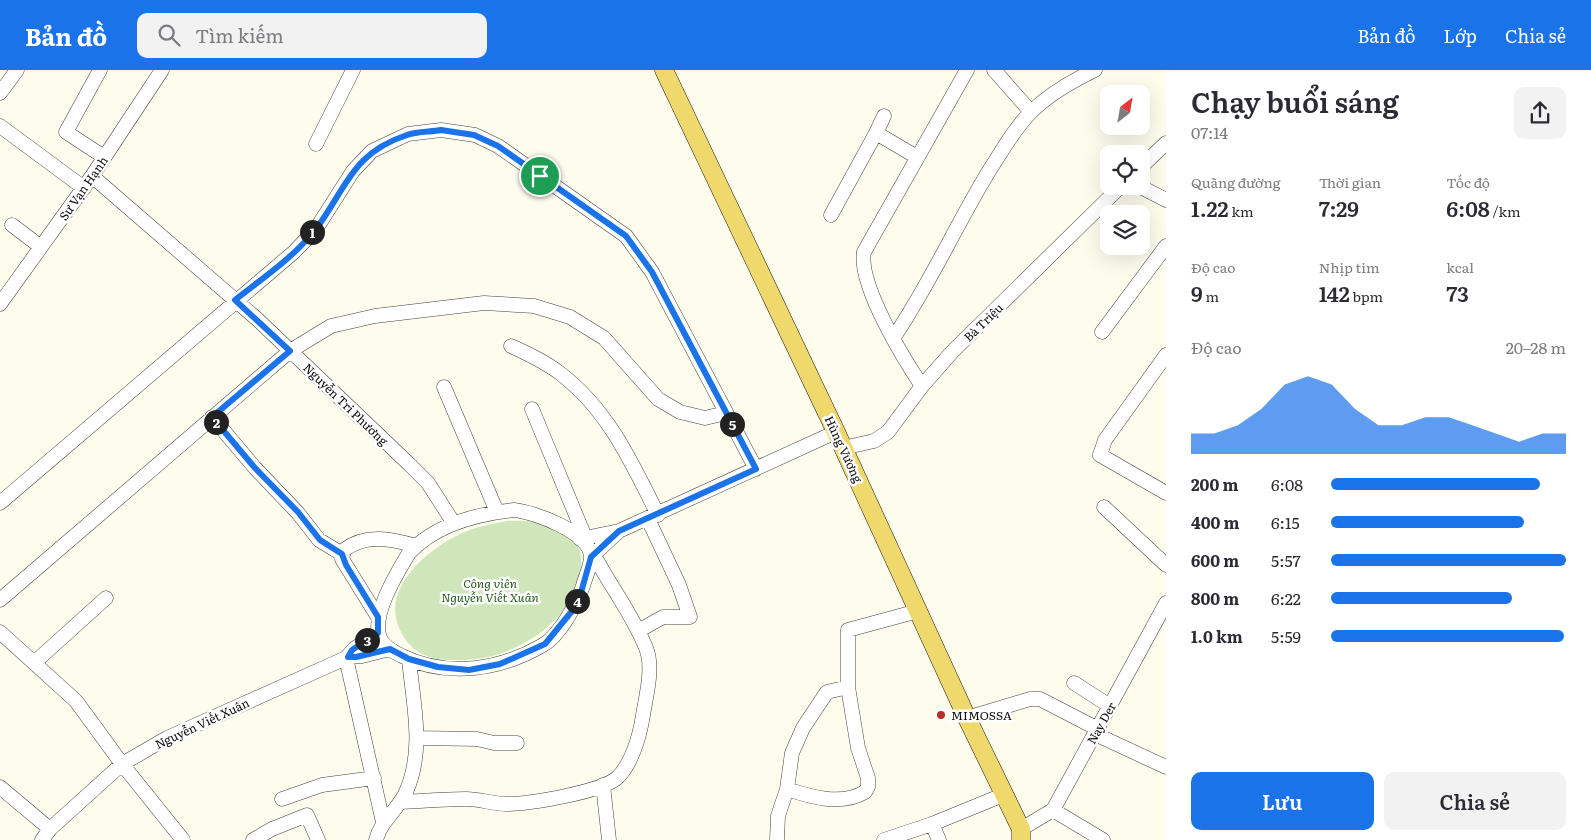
<!DOCTYPE html>
<html lang="vi">
<head>
<meta charset="utf-8">
<style>
	body { margin:0; font-family:Literata,serif; background:#f2f2f3; color:#2b2b33; height:100vh; display:flex; flex-direction:column; font-size:19px; white-space:nowrap }
	* { box-sizing:border-box; margin:0 }
	p { font-size:16px; color:#7c7c81 }
	.icon { flex:none; width:28px; height:28px; fill:none; stroke:currentColor; stroke-width:2; stroke-linecap:round; stroke-linejoin:round }
	.map { position:relative; flex:1; overflow:hidden }
	.sheet { display:flex; flex-direction:column; background:#fff; width:425px }
	.sheet>* { flex:none }
	.needle { width:32px; rotate:31deg }
	.controls { position:absolute; left:1100px; top:15px; display:grid; gap:10px }
	.controls a { display:grid; place-items:center; width:50px; height:50px; border-radius:10px; background:#fff; box-shadow:0 5px 20px #0002; font-size:25px }
	.pin { position:absolute; display:grid; place-items:center; width:42px; height:42px; color:#fff; margin:-21px; border:2px solid #fff; border-radius:50%; box-shadow:0 1px 5px #0007 }
	.km { position:absolute; width:25px; height:25px; margin:-12px; border-radius:50%; background:#222; color:#fff; font-size:14px; line-height:25px; text-align:center }
	.round { display:grid; place-items:center; flex:none; width:52px; height:52px; border-radius:10px; background:#f2f2f3 }
	.head { display:flex; align-items:center; justify-content:space-between; height:85px; padding:0 25px }
	h1 { font-size:28px; font-weight:600; line-height:38px }
	.figures { display:grid; grid-template-columns:repeat(3,1fr); gap:8px; height:85px; padding:5px 25px }
	.figures div { display:grid; align-content:center }
	.figures b { font-size:21px; font-weight:600 }
	.figures small { font-size:14px; font-weight:400 }
	.figures p { font-size:14px }
	.chart { height:140px; padding:10px 25px }
	.chart p { display:flex; justify-content:space-between }
	.chart svg { width:100%; height:90px; margin-top:5px; fill:#1a73e8; opacity:.7 }
	.button { display:flex; gap:10px; margin-top:auto; padding:10px 25px }
	.button a { flex:1; height:58px; border-radius:10px; background:#1a73e8; color:#fff; font-size:20px; font-weight:600; line-height:58px; text-align:center }
	.button a+a { background:#f2f2f3; color:#2b2b33 }
	ul { padding:0 25px; list-style:none; font-size:16px }
	li { display:grid; grid-template-columns:80px 60px 1fr; align-items:center; height:38px }
	li i { height:12px; border-radius:6px; background:#1a73e8 }
	header { display:flex; align-items:center; gap:30px; box-sizing:border-box; height:70px; padding:0 25px; background:#1a73e8; color:#fff }
	header strong { font-size:24px }
	nav { display:flex; gap:28px; margin-inline-start:auto; font-size:18px }
	.search { width:350px; height:45px; background:#f2f2f3; display:flex; align-items:center; gap:12px; box-sizing:border-box; padding:0 18px; border-radius:10px; color:#7c7c81; font-size:19px }
	main { display:flex; flex:1; min-height:0 }
	.map>svg:first-child { display:block }
	.green { fill:#cee6b9 }
	.lines { fill:none; stroke-linecap:round; stroke-linejoin:round }
	.minor-casing { stroke:#404040; stroke-width:15 }
	.major-casing { stroke:#1e1e1e; stroke-width:19 }
	.minor { stroke:#fff; stroke-width:14 }
	.major { stroke:#efd86c; stroke-width:18 }
	.route-casing { stroke:#fff; stroke-width:10 }
	.route { stroke:#1a73e8; stroke-width:6 }
	.poi-dot { fill:#b3302e; stroke:#fff; stroke-width:2 }
	.labels { text-anchor:middle; dominant-baseline:central; stroke-width:5; stroke-linejoin:round; paint-order:stroke }
	.street-label { font-size:12px; fill:#0d0d0d; stroke:#fff }
	.park-label { font-size:12px; font-style:italic; fill:#2a6021; stroke:#fff }
	.poi-label { font-size:12px; fill:#0d0d0d; stroke:#fff; text-anchor:start }
</style>
</head>
<body>
<header>
<strong>Bản đồ</strong>
<div class="search"><svg class="icon" aria-label="search" viewBox="0 0 24 24"><circle cx="10" cy="10" r="6"/><path d="M15 15l6 6"/></svg>Tìm kiếm</div>
<nav><a>Bản đồ</a><a>Lớp</a><a>Chia sẻ</a></nav>
</header>
<main>
<div class="map">
<svg width="1166" height="770" viewBox="0 0 1166 770">
	<rect width="100%" height="100%" fill="#fefced"/>
	<path class="green" d="M506,451C545,449 595,460 578,511C576,518 575,526 570,532C544,570 498,592 453,590C431,590 413,584 402,564C377,521 426,480 462,463C476,457 491,454 506,451Z"/>
	<g class="lines">
		<g class="minor-casing">
			<path id="minor" d="M100,0L66,62L104,87
				M994,0L1031,42
				M0,23L17,0
				M0,56L84,118
				M876,63L884,46
				M316,74L353,0
				M1141,97L1166,73
				M92,106L257,249L409,394L428,413L453,452
				M1139,116L1166,130
				M831,145L876,63L917,87
				M12,155L41,177
				M0,234L92,106L162,0
				M1102,262L1166,176
				M894,267C930,214 956,155 989,101C1002,81 1014,59 1031,42C1049,24 1072,11 1095,0
				M511,276C528,284 546,292 561,304C608,340 632,393 658,445
				M1166,285L1105,370L1100,385L1166,423
				M922,316C903,288 858,214 864,182L967,0
				M444,317L497,442
				M532,339L585,467
				M212,347L255,398L298,443L319,470L342,484
				M843,378L874,371L888,362L922,316L952,282L1121,116
				M0,433L294,182L316,159L353,101L372,81L408,64L441,60L475,65L498,76L626,166L652,202L756,399
				M1104,437L1166,495
				M514,440C534,442 590,462 591,487C591,496 585,508 583,516C577,534 559,566 543,575C500,600 448,608 402,586C394,582 385,578 381,570C369,548 397,503 409,483C436,454 476,444 514,440Z
				M580,469L619,461L836,362
				M591,487L619,461
				M0,530L290,281L331,256L375,246L484,233L534,236L570,247L604,268L658,329L680,342L705,348L726,343
				M378,547L342,489L344,480C366,463 392,469 416,476
				M638,561L663,547H690L679,515L648,449
				M0,562L76,631L122,694L183,770
				M347,587L362,586L390,579
				M346,588L383,752
				M35,592L106,528
				M1074,613L1110,636
				M967,648L1030,629H1040L1098,659
				M1095,664L1166,697
				M417,668L477,669L494,673H517
				M603,715L609,770
				M0,717L50,759
				M787,719C811,727 841,736 865,722L868,717V708L858,678L848,617V560L918,541
				M282,729L322,715L374,708
				M401,732C423,731 444,729 466,729C480,729 493,734 507,734C529,734 601,722 617,708C632,694 640,665 643,645C646,626 654,597 646,578C633,545 610,516 594,485
				M1053,740L1103,770
				M932,754L939,770
				M1021,759L1053,740L1166,533
				M42,770L50,759L122,694L167,668L346,588L355,578L378,563
				M253,770L272,759L307,745L318,770
				M376,770C381,750 398,740 406,722C425,679 413,634 409,589
				M777,770L778,746L787,719L792,683L803,658L827,622L848,617
				M884,770L932,754L1003,725"/>
		</g>
		<g class="major-casing">
			<path id="major" d="M664,0L836,362L967,648L1021,759V770"/>
		</g>
		<use href="#minor" class="minor"/>
		<use href="#major" class="major"/>
	</g>
	<g class="lines">
		<g class="route-casing">
			<path id="route" d="M441,60L474,65L498,76L626,166L652,202L756,399L619,461L591,487L580,526L572,541L545,574L500,594L469,600L438,597L409,589L390,579L356,587H348L352,580L378,563V547L346,495L342,484L320,470L298,442L255,398L212,347L290,281L235,230C263,208 294,187 316,159C347,117 352,83 407,65C417,61 431,62 441,60Z"/>
		</g>
		<use href="#route" class="route"/>
	</g>
	<circle class="poi-dot" cx="941" cy="645" r="5"/>
	<g class="labels">
		<g class="street-label">
			<text transform="translate(83 118) rotate(-55)">Sư Vạn Hạnh</text>
			<text transform="translate(983 252) rotate(-44)">Bà Triệu</text>
			<text transform="translate(346 334) rotate(44)">Nguyễn Tri Phương</text>
			<text transform="translate(844 379) rotate(65)">Hùng Vương</text>
			<text transform="translate(202 653) rotate(-25)">Nguyễn Viết Xuân</text>
			<text transform="translate(1101 653) rotate(-61)">Nay Der</text>
		</g>
		<g class="park-label">
			<text x="490" y="513">Công viên<tspan x="490" dy="14">Nguyễn Viết Xuân</tspan></text>
		</g>
		<g class="poi-label">
			<text x="951" y="645">MIMOSSA</text>
		</g>
	</g>
</svg>
<div class="controls">
<a><svg class="needle" viewBox="-14 -14 28 28"><path d="M0-13l5 13h-10z" fill="#e53935"/><path d="M0 13l5-13h-10z" fill="#7c7c81"/></svg></a>
<a><svg class="icon" aria-label="locate" viewBox="0 0 24 24"><circle cx="12" cy="12" r="6"/><path d="M12 2v4M12 18v4M2 12h4M18 12h4"/></svg></a>
<a><svg class="icon" aria-label="layers" viewBox="0 0 24 24"><path d="M12 4l9 5-9 5-9-5zM3 14l9 5 9-5"/></svg></a>
</div>
<div class="pin" style="left:540px;top:106px;background:#1e9e55"><svg class="icon" aria-label="arrive" viewBox="0 0 24 24"><path d="M6 21V4h12l-3 4 3 4H6"/></svg></div>
<b class="km" style="left:312px;top:162px">1</b>
<b class="km" style="left:216px;top:352px">2</b>
<b class="km" style="left:367px;top:570px">3</b>
<b class="km" style="left:577px;top:531px">4</b>
<b class="km" style="left:732px;top:354px">5</b>
</div>
<section class="sheet">
<div class="head"><div><h1>Chạy buổi sáng</h1><p>07:14</p></div><a class="round"><svg class="icon" aria-label="share" viewBox="0 0 24 24"><path d="M12 15V3M7 8l5-5 5 5M5 13v7h14v-7"/></svg></a></div>
<div class="figures">
<div><p>Quãng đường</p><b>1.22<small> km</small></b></div>
<div><p>Thời gian</p><b>7:29</b></div>
<div><p>Tốc độ</p><b>6:08<small> /km</small></b></div>
</div>
<div class="figures">
<div><p>Độ cao</p><b>9<small> m</small></b></div>
<div><p>Nhịp tim</p><b>142<small> bpm</small></b></div>
<div><p>kcal</p><b>73</b></div>
</div>
<div class="chart"><p><span>Độ cao</span>20–28 m</p>
<svg viewBox="0 0 160 44" preserveAspectRatio="none"><path d="M0 44V34L10 34L20 30L30 22L40 10L50 6L60 10L70 22L80 30L90 30L100 26L110 26L120 30L130 34L140 38L150 34L160 34V44z"/></svg>
</div>
<ul>
<li><b>200 m</b>6:08<i style="width:89%"></i></li>
<li><b>400 m</b>6:15<i style="width:82%"></i></li>
<li><b>600 m</b>5:57<i style="width:100%"></i></li>
<li><b>800 m</b>6:22<i style="width:77%"></i></li>
<li><b>1.0 km</b>5:59<i style="width:99%"></i></li>
</ul>
<div class="button"><a>Lưu</a><a>Chia sẻ</a></div>
</section>
</main>
</body>
</html>
